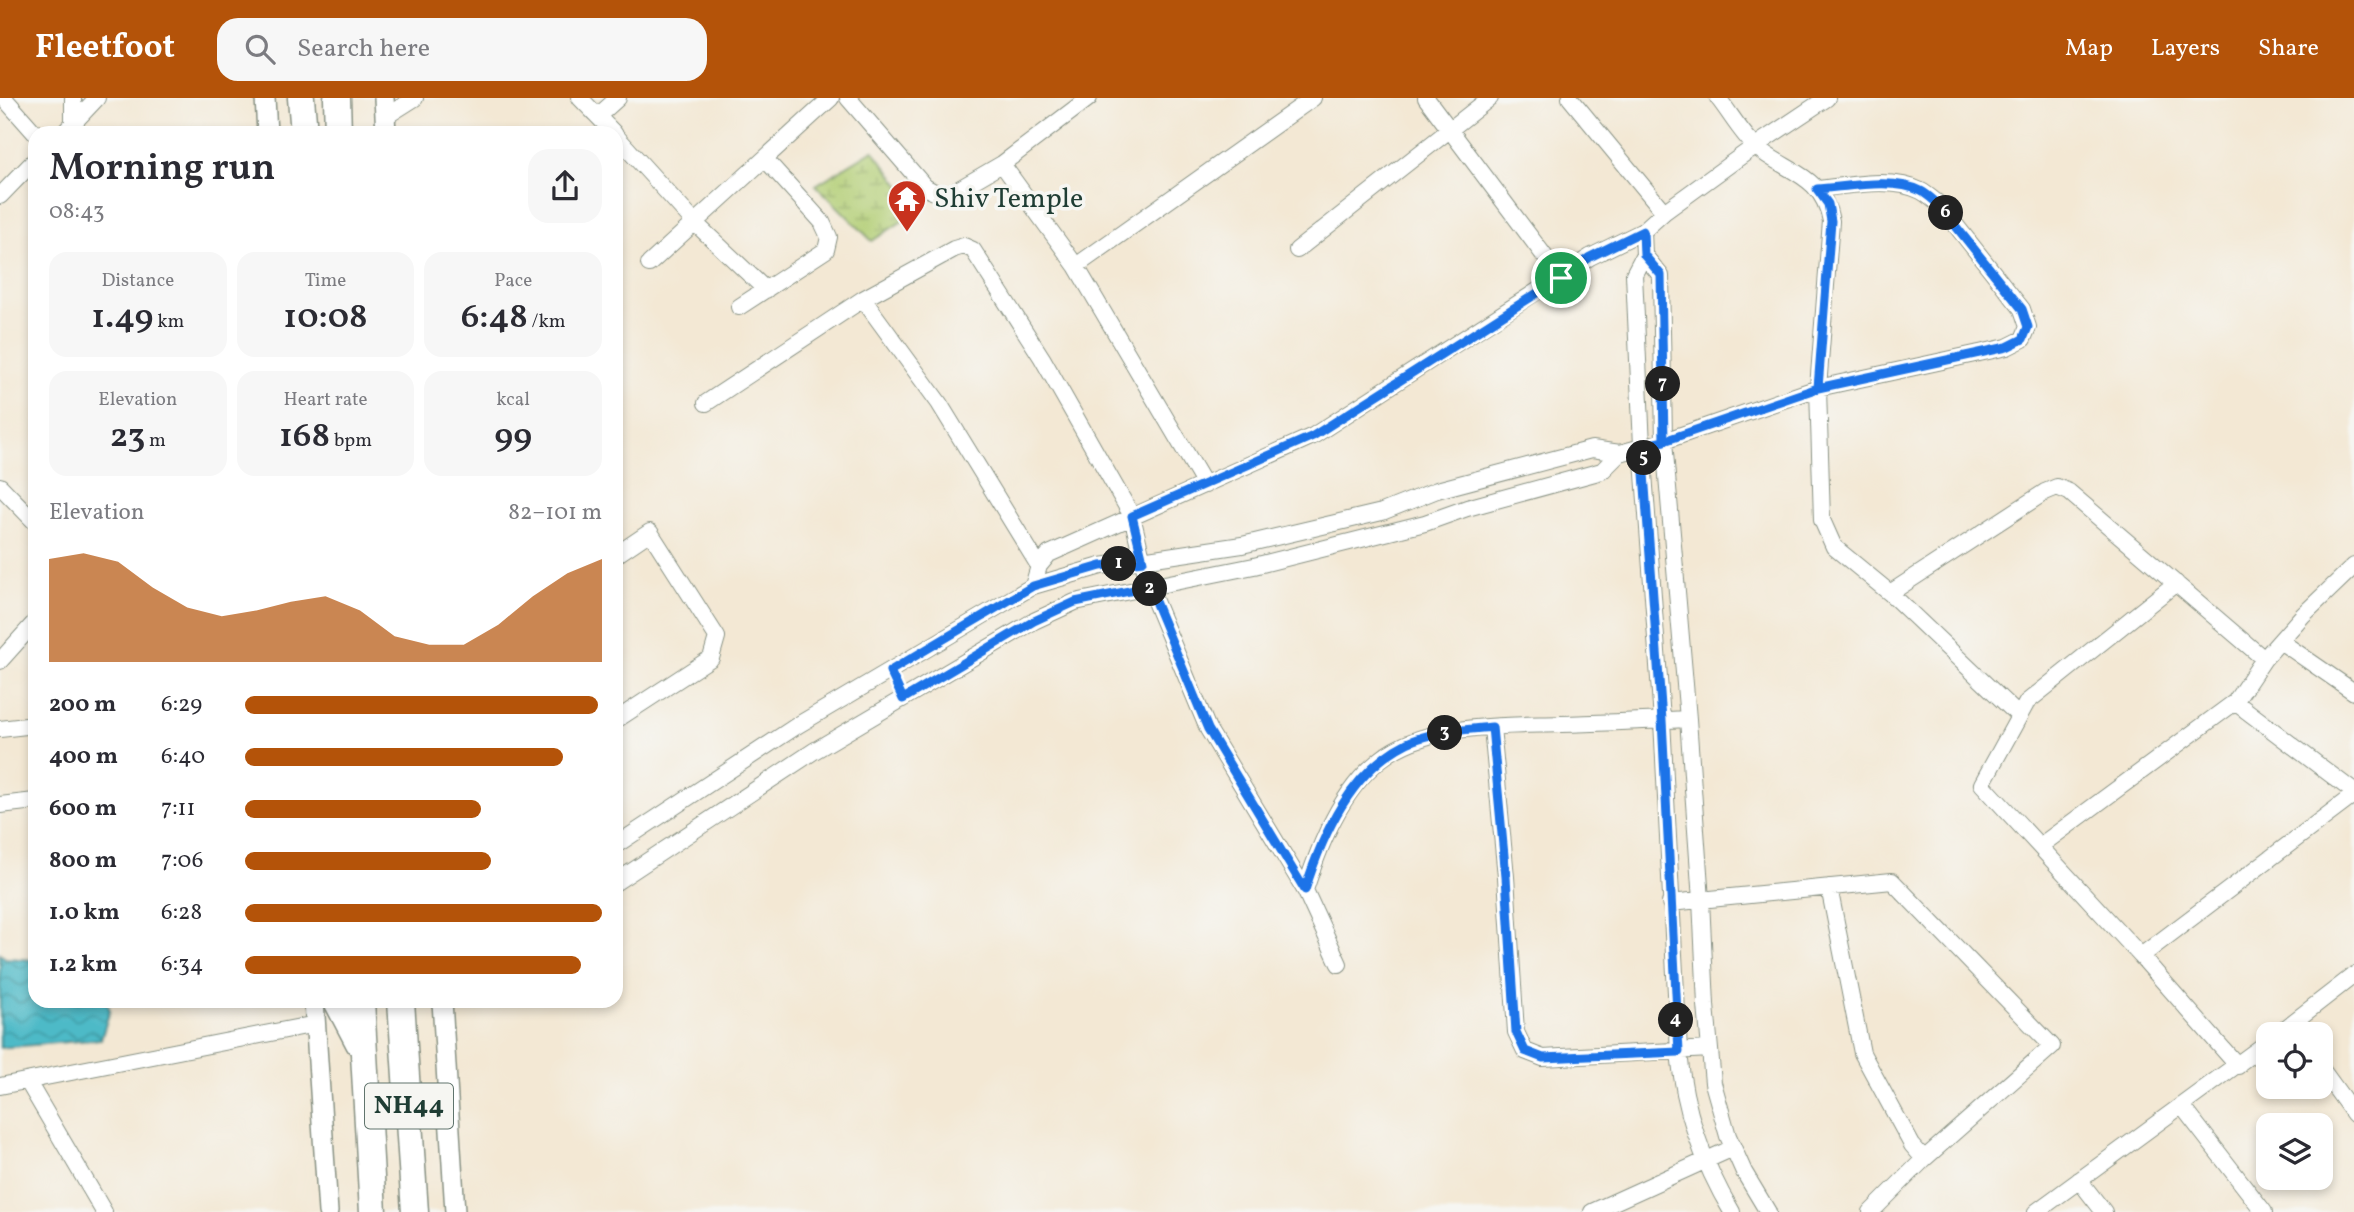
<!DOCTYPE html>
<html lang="en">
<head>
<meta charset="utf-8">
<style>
	body { margin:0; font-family:Vollkorn,serif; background:#f7f7f7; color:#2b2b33; height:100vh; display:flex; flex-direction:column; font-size:26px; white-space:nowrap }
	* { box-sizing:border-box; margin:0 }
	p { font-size:23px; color:#7c7c81 }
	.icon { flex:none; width:38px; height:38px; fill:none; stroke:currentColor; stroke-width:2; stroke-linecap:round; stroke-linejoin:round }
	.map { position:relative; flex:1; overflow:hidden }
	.side { position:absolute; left:28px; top:28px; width:595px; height:882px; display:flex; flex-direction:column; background:#fff; border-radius:21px; box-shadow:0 4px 10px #0003 }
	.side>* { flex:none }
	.fabs { position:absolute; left:2256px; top:924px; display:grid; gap:14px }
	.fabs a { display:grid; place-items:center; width:77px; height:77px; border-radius:14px; background:#fff; box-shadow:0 4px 10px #0003; font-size:35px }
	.pin { position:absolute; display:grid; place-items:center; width:60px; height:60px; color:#fff; margin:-30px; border:4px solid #fff; border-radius:50%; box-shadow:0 2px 7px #0007 }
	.km { position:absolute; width:35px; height:35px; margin:-18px; border-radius:50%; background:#222; color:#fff; font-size:19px; line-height:35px; text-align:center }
	.round { display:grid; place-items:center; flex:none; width:74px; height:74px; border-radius:21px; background:#f7f7f7 }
	.overview { display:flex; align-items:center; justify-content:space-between; height:119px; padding:0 21px }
	h1 { font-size:38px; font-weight:600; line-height:52px }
	.figures { display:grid; grid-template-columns:repeat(3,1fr); gap:10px; height:119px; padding:7px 21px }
	.figures div { display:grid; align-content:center; border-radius:18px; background:#f7f7f7; text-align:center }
	.figures b { font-size:35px; font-weight:600 }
	.figures small { font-size:19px; font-weight:400 }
	.figures p { font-size:19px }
	.chart { height:196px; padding:14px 21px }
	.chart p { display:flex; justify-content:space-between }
	.chart svg { width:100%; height:126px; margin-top:7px; fill:#b45309; opacity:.7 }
	ul { padding:0 21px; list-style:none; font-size:23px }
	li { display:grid; grid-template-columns:112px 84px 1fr; align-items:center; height:52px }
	li i { height:18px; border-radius:9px; background:#b45309 }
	header { display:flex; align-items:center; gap:42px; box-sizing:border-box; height:98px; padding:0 35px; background:#b45309; color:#fff }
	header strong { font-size:33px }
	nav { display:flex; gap:38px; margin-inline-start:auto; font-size:24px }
	.search { width:490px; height:63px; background:#f7f7f7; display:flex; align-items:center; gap:18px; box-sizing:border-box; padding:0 24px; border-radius:21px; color:#7c7c81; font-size:26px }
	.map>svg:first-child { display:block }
	.wetland { fill:url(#wetland-marsh); stroke:#688654; stroke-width:2 }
	.water { fill:url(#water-waves); stroke:#367c7e; stroke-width:2 }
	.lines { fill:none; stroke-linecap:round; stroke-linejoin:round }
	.minor-casing { stroke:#899284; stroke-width:18 }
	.tertiary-casing { stroke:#899284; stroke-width:22 }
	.trunk-casing { stroke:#899284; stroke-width:29 }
	.minor { stroke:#fff; stroke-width:16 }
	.tertiary { stroke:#fff; stroke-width:19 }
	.trunk { stroke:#fff; stroke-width:26 }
	.route-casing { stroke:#fff; stroke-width:14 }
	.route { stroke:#1a73e8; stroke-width:9 }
	.labels { text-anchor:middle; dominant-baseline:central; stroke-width:7; stroke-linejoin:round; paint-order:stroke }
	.shield { fill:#f6f6f2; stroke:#60746d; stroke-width:2 }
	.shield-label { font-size:26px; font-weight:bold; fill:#1f3d34 }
	.poi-label { font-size:28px; fill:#1f3d34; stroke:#f6f6f2; text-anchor:start }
</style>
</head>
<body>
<header>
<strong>Fleetfoot</strong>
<div class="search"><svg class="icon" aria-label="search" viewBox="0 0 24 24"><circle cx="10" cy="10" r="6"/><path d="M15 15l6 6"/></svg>Search here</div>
<nav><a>Map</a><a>Layers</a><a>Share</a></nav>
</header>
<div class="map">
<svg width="2354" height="1114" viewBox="0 0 2354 1114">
	<defs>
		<pattern id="wetland-marsh" width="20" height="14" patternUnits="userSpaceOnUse" patternTransform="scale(1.75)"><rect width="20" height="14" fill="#b2ce74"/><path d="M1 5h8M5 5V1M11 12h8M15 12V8" fill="none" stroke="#90a860"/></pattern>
		<pattern id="water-waves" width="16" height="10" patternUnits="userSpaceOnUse" patternTransform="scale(1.75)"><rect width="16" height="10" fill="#4dbac7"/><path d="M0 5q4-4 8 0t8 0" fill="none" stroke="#3f98a2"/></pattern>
	</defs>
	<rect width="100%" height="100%" fill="#f6f6f2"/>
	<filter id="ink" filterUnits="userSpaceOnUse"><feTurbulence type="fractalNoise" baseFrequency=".0143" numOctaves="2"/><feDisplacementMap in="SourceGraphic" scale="14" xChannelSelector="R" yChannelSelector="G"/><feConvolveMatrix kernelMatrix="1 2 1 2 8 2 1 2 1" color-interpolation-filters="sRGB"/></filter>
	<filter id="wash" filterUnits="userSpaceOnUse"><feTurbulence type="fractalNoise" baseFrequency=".00686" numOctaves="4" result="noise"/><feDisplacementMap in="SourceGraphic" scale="28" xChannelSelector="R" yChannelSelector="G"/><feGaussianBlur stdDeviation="1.57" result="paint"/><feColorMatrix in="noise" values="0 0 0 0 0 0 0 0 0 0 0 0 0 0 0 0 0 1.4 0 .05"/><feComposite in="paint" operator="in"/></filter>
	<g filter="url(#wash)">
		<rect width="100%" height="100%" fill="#f3e8d4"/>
		<path class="wetland" d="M873,52L919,112L872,143L816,87Z"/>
		<path class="water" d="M0,855L5,860L35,862V903H106L110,912L101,941L0,950Z"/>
	</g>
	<g filter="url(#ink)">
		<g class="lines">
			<g class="minor-casing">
				<path id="minor" d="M4,0L35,35
					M73,0V27
					M580,0L614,35
					M848,0L925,89L936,95L945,97L959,91L1002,66L1089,0
					M1426,0L1561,180
					M1570,0L1664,114
					M1718,0C1730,15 1741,35 1755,48C1786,75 1822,75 1831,123L1818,290L1822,422L1834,449L1890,495
					M598,18L618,0
					M385,19L415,0
					M64,35L97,0
					M616,38L695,125L766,192
					M1002,66L1076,168L1205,387
					M0,98L35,62
					M1643,133L1644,157L1634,176L1642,348L1662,622L1679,954C1684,1012 1702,1064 1732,1114
					M1297,152L1490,0
					M1644,157L1661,178L1664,343L1688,621L1701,802L1706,907L1713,985L1728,1038L1744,1074L1768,1114
					M649,166L831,0
					M1076,168L1313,0
					M863,201L939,305L1039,468
					M739,209L826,152L829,139L822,124L766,62
					M706,305L863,201L954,151L964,148L973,152L1042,260L1132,418L1149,489L1208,631L1305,792L1339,866
					M0,388L35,424
					M616,457L650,434L717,539L711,560L616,622
					M2176,485L2027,604L1982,686L2141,858L2238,968
					M1033,488L1039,468L1049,456L1313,338L1590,159L1643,133L1664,114L1755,48L1827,0
					M2280,543L2354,594
					M0,563L35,524
					M2235,604L2354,694
					M2019,618L1890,495L2045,394L2057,389L2069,394L2264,561
					M1492,629L1506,779L1516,934L1525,953L1543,960L1710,951
					M0,631L35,627
					M0,707L35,703
					M616,747L798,627L1033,488L1101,468L1242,447L1382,414L1437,392L1592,351L1620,355L1664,343L1818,290L2007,249L2023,241L2028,229L2022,211L1939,106C1933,102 1927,96 1921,93C1892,78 1849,88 1817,91
					M2040,748L2235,604L2264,561L2303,517L2354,468
					M616,784L814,653L1034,523L1075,504L1254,468L1425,425L1467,410L1602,373L1620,355
					M1829,789L1862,955L1912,1047L1924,1061
					M1305,792C1320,746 1341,692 1381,661C1426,625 1505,628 1561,626C1603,625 1646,623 1688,621
					M1670,805L1892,783L2052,948L1924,1061L1871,1114
					M2141,858L2354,697
					M2278,936L2354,877
					M2320,969L2354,1016
					M28,984L104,1114
					M0,988L316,926
					M2182,1008L2264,1114
					M2079,1082L2104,1114
					M1592,1114L1733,1050
					M2036,1114L2268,944"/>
			</g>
			<g class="tertiary-casing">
				<path id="tertiary" d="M265,0L267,35
					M384,0L386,35
					M314,903L328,1114
					M442,903L455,1114"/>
			</g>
			<g class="trunk-casing">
				<path id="trunk" d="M301,0L304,35
					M337,0L338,35
					M337,903L359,945
					M361,903L373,1114
					M401,903L415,1114"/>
			</g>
			<use href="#minor" class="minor"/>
			<use href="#tertiary" class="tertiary"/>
			<use href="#trunk" class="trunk"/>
		</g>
	</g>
	<g class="lines" filter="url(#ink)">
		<g class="route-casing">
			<path id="route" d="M1561,180L1313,338L1132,418L1143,463L1101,468L1033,488L890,573L903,601L1034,523L1075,504L1149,489L1208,631L1305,792C1323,735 1351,673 1407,645C1432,633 1465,632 1492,629L1506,779L1516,934L1525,953L1543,960L1679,954L1662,622L1642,348L1664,343L1818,290L2007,249L2023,241L2028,229L2022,211L1938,106C1933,102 1927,96 1921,93C1894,79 1847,89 1817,91L1828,106L1831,123L1818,290L1664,343L1661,177L1644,157L1643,133L1590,159L1561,180"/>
		</g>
		<use href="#route" class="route"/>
	</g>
	<defs>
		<g id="temple-pin" transform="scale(2.0125)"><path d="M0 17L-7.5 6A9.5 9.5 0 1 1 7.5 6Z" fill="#c8321e" stroke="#f6f6f2"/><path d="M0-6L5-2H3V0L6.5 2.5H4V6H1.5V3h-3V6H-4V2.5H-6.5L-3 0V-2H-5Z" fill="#fff"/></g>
	</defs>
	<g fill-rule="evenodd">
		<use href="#temple-pin" x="907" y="101"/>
	</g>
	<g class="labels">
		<rect class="shield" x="365" y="985.5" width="88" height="45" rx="5"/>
		<g class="shield-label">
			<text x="409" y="1008">NH44</text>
		</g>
		<g class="poi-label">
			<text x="934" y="101">Shiv Temple</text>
		</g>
	</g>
</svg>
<div class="fabs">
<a><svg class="icon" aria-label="locate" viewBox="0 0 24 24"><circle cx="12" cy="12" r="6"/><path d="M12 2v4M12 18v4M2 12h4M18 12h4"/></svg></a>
<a><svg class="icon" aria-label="layers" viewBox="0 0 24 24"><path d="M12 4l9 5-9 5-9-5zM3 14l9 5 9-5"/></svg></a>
</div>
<div class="pin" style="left:1561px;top:180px;background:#1e9e55"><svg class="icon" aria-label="arrive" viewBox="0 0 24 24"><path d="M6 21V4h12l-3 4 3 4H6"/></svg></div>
<b class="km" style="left:1119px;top:466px">1</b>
<b class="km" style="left:1150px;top:491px">2</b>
<b class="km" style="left:1445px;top:635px">3</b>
<b class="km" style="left:1676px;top:922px">4</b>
<b class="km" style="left:1644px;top:360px">5</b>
<b class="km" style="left:1946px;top:115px">6</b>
<b class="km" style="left:1663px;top:286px">7</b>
<section class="side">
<div class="overview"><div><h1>Morning run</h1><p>08:43</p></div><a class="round"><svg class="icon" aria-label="share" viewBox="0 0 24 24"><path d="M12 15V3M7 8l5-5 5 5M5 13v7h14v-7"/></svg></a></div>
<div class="figures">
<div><p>Distance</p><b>1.49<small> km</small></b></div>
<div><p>Time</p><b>10:08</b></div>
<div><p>Pace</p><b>6:48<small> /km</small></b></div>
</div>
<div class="figures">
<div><p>Elevation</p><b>23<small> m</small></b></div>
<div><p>Heart rate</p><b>168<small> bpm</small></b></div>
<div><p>kcal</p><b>99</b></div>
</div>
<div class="chart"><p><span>Elevation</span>82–101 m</p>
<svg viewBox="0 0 160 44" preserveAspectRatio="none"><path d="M0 44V8L10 6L20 9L30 18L40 25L50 28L60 26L70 23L80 21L90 26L100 35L110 38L120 38L130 31L140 21L150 13L160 8V44z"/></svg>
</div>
<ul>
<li><b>200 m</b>6:29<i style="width:99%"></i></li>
<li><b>400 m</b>6:40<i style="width:89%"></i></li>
<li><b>600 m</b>7:11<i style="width:66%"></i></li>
<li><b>800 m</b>7:06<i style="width:69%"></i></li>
<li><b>1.0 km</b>6:28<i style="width:100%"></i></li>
<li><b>1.2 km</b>6:34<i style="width:94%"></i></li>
</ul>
</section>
</div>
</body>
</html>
